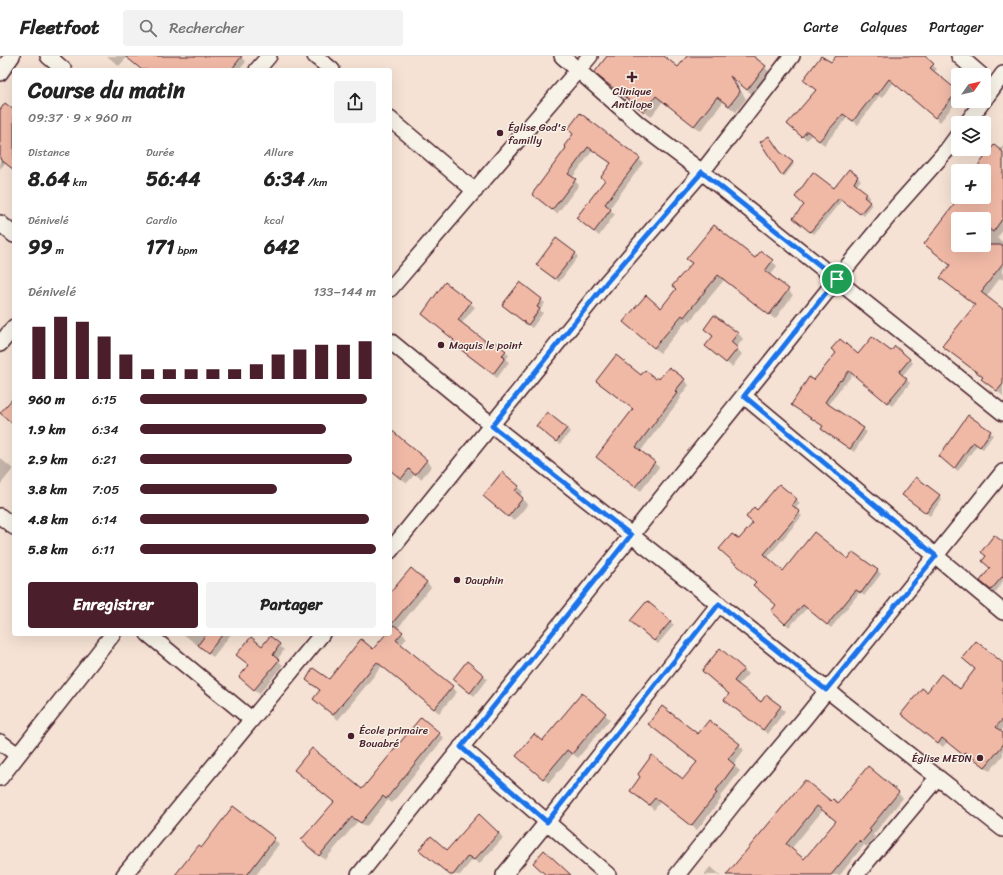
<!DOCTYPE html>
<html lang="fr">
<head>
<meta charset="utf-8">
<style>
	body { margin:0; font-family:Sriracha,sans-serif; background:#f2f2f2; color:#222; height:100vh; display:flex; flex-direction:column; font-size:15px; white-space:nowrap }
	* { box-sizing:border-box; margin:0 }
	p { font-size:13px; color:#767676 }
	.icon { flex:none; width:22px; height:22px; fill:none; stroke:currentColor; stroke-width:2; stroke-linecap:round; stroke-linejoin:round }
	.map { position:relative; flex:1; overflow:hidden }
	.drawer { position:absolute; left:12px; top:12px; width:380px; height:568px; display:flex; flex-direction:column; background:#fff; border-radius:4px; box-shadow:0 4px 16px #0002 }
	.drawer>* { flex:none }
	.needle { width:26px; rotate:56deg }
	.controls { position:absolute; left:951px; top:12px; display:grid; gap:8px }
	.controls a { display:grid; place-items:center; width:40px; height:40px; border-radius:4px; background:#fff; box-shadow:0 4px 16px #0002; font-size:20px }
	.pin { position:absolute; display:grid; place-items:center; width:34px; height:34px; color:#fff; margin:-17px; border:2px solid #fff; border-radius:50%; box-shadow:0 1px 4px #0007 }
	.round { display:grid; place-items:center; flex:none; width:42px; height:42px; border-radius:4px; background:#f2f2f2 }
	.overview { display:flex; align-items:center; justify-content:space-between; height:68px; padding:0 16px }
	h1 { font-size:22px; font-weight:700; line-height:30px }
	.figures { display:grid; grid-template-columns:repeat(3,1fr); gap:6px; height:68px; padding:4px 16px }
	.figures div { display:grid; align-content:center }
	.figures b { font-size:20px; font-weight:700 }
	.figures small { font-size:11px; font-weight:400 }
	.figures p { font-size:11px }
	.chart { height:112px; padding:8px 16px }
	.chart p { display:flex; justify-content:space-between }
	.chart svg { width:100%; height:72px; margin-top:4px; stroke:#4a1f2b; stroke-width:6 }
	.action { display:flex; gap:8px; margin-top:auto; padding:8px 16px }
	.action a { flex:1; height:46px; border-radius:4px; background:#4a1f2b; color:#fff; font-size:16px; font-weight:700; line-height:46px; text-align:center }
	.action a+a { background:#f2f2f2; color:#222 }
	ul { padding:0 16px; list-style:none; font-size:13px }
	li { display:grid; grid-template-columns:64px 48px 1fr; align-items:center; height:30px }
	li i { height:10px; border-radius:5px; background:#4a1f2b }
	header { display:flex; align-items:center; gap:24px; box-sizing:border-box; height:56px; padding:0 20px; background:#fff; border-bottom:1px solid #e0e0e0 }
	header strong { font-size:19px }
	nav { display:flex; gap:22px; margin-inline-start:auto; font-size:14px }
	.search { width:280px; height:36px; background:#f2f2f2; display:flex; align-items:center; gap:10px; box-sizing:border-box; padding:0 14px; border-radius:4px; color:#767676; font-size:15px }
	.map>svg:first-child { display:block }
	.shadow { fill:#0003; fill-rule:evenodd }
	.building { fill:#f0b9a6; stroke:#4a1f2b; fill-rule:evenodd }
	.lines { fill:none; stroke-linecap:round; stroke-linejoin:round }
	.minor-casing { stroke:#4a1f2b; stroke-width:18 }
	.minor { stroke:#f7f3e8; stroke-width:15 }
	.route-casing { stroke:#fff; stroke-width:8 }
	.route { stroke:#1a73e8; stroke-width:5 }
	.poi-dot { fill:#4a1f2b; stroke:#f7f3e8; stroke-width:1.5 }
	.labels { text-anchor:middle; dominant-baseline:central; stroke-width:3; stroke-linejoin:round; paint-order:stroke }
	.poi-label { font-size:11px; fill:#4a1f2b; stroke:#f7f3e8; text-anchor:start }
</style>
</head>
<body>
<header>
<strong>Fleetfoot</strong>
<div class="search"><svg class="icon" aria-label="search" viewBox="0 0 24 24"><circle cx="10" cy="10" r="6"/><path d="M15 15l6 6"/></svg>Rechercher</div>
<nav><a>Carte</a><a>Calques</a><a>Partager</a></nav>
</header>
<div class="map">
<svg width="1003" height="819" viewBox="0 0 1003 819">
	<rect width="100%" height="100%" fill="#f5e2d4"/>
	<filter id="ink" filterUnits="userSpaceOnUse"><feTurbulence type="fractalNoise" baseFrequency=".025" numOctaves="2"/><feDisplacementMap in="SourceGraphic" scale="8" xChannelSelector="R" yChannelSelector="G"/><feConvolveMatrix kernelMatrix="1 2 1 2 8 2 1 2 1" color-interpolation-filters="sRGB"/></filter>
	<g filter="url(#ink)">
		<path class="shadow" d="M107,0H240L246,6L239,14H142L127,1L119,10Z
			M609,0H662L679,13L689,0H752L771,17L753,39L734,23L746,43L736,56L723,46L701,75L663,45L651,61L602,23Z
			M837,0H923L937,13L934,16L958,37V44L940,66L894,26L882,42L879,40L858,69L848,61L824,89L812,78L807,84L792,72L816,34L804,24L831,8Z
			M0,55H14V114L5,107L0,113Z
			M574,78L639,103L643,107L609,153L615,158L599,180L577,162L606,124L612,108L593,94L572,122L579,129L557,158L533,138L568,93Z
			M762,86L794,108L784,121L783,120Z
			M1003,89V174L997,182L1003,186V224L1000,222L986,241L1003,255V340L988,328L984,322L949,295L975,250L941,222L951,210L925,188L956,147L953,144L958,137V141H984V115H975L999,94ZM958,163H984V189H958Z
			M849,114L861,124L856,130L870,141L867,145L872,149L864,160L842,144L814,178L798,165L834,134Z
			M575,197L578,201L559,226L541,212Z
			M756,204L772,205L777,210L770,220L793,239L775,263L724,224L690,265L688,263L660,297L624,266L661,253L677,234L692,207Z
			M445,227L475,251L461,268L492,292L505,296L509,299L506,304L509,306L497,322L457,291L455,284L423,258Z
			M520,227L545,247L540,254L543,257L532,272L507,253Z
			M738,277L743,283L736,292L742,298L732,311L712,295Z
			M891,297L909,303L913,307L902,320L910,327L892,350L853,318L845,328L844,327L829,349L867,376L854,396L826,377L822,373L824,371L793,349L814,325L858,300Z
			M641,320L659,325L684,324L689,329L680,341L681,342L640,396L659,411L641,435L602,406L634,354Z
			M567,372L570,376L560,388L541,374Z
			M990,376L993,379L983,393L977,389L958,415L943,403Z
			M393,377L432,410L421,423L415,418L407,427L390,413V381Z
			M0,402L13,413L0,429Z
			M779,429L800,447L795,453L802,460L767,502L783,516L848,505L877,514L881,518L864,540L860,536L831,572L807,552L789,571L772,555L777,549L757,526L739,485L755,467L757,455Z
			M518,431L523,436L520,440L528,448L514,465L490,445Z
			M939,440L942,443L930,460L907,442Z
			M1003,487V525L995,537L984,528Z
			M426,526L431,531L397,573L407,582L401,589L457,636L439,657L382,610L338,664L319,647L320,635L307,624H329L373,595L387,578H390V539Z
			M648,546L674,569L658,588L635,569Z
			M183,578H231L213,601Z
			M270,581L284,594L277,604L283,609L259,638L245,626L250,610Z
			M467,606L487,623L474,640L457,626Z
			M1003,609V673L1001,676L1003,678V699L990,715L970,700L968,703L947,686L943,691L907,662L927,637L960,634Z
			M743,614L748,618L738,629L761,647L767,640L785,655L768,678L730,649L726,644L730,638L707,619Z
			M582,639L610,663L578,702L573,698L549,727L522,705L542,686Z
			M649,668L739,689L744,694L733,709L740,715L720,741L721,743L697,774L660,746L654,754L631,735L684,724L698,706Z
			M439,678L444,682L392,747L388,744L366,771L358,765L325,804L307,789L362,735Z
			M868,712L903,742L873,779L875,781L867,791L864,789L840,819H727L805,725L831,747L838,749ZM823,754L837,766L804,804L791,793Z
			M499,777L503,782L479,808L473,803L460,819H450L425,798L447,795Z
			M274,783L279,788L256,819H177L202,792Z
			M710,811L721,819H704Z"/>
		<path class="building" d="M125,0H242L231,14H142Z
			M607,0H664L678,11L687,0H753L766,10L747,34L730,20L740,36L729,50L717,41L694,70L656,40L644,56L594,17Z
			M821,0L831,6L836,0H925L934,8L930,12L958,35L935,62L889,23L877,39L875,37L853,65L843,58L819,85L807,75L802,81L787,68L816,34L803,24Z
			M5,47L14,54V114L0,103V54Z
			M580,57L640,102L605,148L611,153L594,176L576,162L605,124L601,121L611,107L588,91L568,118L576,123L552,154L532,138L566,92L564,90L573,78L568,73Z
			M769,80L780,96L793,106L782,120L760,86Z
			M994,89L1003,96V162L993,176L984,169V163H958V189H1003V207L981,236L1003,253V328L997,335L981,323L983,321L942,290L975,249L940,222L950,209L924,188L960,141H984V115H974Z
			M849,113L858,120L854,127L867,137L864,141L870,146L860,158L839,142L810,176L793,162L804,149L795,141L813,116L834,132Z
			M714,169L755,202L761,195L773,204L765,215L789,233L769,259L718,219L684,261L682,259L654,292L623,266L646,239L661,252L676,233L672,230L692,207L686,203Z
			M556,182L576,197L555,223L536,209Z
			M445,226L471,246L458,264L492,290L495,286L506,295L502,299L505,302L493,318L452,287L454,284L422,258Z
			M520,226L542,243L537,251L540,253L528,269L502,249Z
			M714,259L738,277L731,286L738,292L726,307L705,290L713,280L704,273Z
			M872,281L891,295L895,290L910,303L899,316L907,323L887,347L849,315L841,325L840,324L825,346L864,372L850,393L821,373L823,370L791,349L809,321L814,324L836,297L831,293L840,283L858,298Z
			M616,299L641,319L645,314L656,323L657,321L659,323L669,311L685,323L675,335L677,337L636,391L655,406L635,431L596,401L633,353L596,325Z
			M14,341V369L0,357Z
			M547,356L567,372L556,386L536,370Z
			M968,359L991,375L980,391L973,386L954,413L939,400Z
			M390,373L427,404L415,419L409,413L401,423L390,414Z
			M502,416L519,430L515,435L523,442L508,461L483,440Z
			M916,421L940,439L926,457L902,439Z
			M779,428L797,443L792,449L800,456L764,498L783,515L814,476L848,503L853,496L878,514L861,537L856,534L827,569L803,549L785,568L771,555L776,549L753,529L756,526L719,493L732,478L739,483L753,467L746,461L754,451L757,454Z
			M994,479L1003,486V522L1002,521L991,534L980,525L990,512L982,505L986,500L981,496Z
			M411,512L427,526L390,570V537Z
			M647,545L671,565L654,585L630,565Z
			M394,569L403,576L396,584L453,630L434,653L377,606L333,659L313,643L320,634L306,624L313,612L329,623L361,583L373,593L386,578H390V573Z
			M206,578H223L208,597L198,589Z
			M270,580L280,588L273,599L279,604L254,634L239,621L249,609L236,599L251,581L262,590Z
			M976,585L1003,607V663L996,671L1003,677V689L985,711L965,696L963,699L942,682L938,688L901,658L922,632L927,636L941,618L960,633L975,613L962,602Z
			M720,592L744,613L734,625L761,646L766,639L781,650L763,674L724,644L729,638L702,615Z
			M467,605L484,619L470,637L453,623Z
			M582,637L606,657L572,698L567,694L543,723L516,700L534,678L542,685Z
			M662,650L698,678L709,664L740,688L728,703L735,709L715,736L717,737L691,770L655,742L649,749L630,735L640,721L638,718L652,699L683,723L697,706L648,668Z
			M421,661L440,677L386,743L383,740L361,767L352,761L319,800L301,784L334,746L294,714L312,692L362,733Z
			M868,710L899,736L869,773L871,775L861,787L859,785L831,819H726L805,724L831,745L833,743L838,747ZM817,750L836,765L804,803L786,788Z
			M233,750L275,782L247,819H175L199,789L202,791Z
			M479,758L499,777L474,804L468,800L453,819H450L419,794L431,780L447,794Z
			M544,794L571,819H546L533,807Z"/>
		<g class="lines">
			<g class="minor-casing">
				<path id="minor" d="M48,0L64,14
					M315,0L332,14
					M562,0L640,69L702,116L1003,357
					M959,0L981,19
					M257,14L269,0
					M0,17L12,0
					M984,44L1003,18
					M390,63L475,135
					M967,67L983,45
					M0,167L14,179
					M390,233L590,0
					M390,285L492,369L1003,773
					M0,288L14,271
					M744,340L1003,556
					M0,460L14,471
					M390,495L606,227L702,116L792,0
					M148,578L251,663
					M0,686L18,699
					M461,691L608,819
					M0,722L113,578
					M124,819L322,578
					M359,819L837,223L897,150L947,94L958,79
					M504,819L547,766L719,548
					M677,819L746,732L804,663L1003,416
					M856,819L937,722"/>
			</g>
			<use href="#minor" class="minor"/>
		</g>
	</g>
	<g class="lines" filter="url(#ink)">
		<g class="route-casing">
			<path id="route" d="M702,116L837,223L744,340L936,500L826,634L719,548L547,766L461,691L631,479L492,370L606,227Z"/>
		</g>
		<use href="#route" class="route"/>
	</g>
	<g class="poi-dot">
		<path d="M630 15h4v4h4v4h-4v4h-4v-4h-4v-4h4z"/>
		<circle cx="500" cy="77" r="4"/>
		<circle cx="441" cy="289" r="4"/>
		<circle cx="457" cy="524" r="4"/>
		<circle cx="351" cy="680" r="4"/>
		<circle cx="980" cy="702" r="4"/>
	</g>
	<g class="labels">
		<g class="poi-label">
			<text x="632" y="35" text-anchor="middle">Clinique<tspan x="632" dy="13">Antilope</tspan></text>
			<text x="508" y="71">Église God's<tspan x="508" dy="13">familly</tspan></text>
			<text x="449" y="289">Maquis le point</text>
			<text x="465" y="524">Dauphin</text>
			<text x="359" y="674">École primaire<tspan x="359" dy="13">Bouabré</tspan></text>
			<text x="972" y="702" text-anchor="end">Église MEDN</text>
		</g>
	</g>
</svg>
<div class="controls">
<a><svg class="needle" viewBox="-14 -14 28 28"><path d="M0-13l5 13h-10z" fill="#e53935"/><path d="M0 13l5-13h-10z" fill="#767676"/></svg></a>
<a><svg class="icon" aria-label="layers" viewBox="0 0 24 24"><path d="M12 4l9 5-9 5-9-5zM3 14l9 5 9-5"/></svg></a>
<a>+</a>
<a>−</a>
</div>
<div class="pin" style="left:837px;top:223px;background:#1e9e55"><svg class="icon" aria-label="arrive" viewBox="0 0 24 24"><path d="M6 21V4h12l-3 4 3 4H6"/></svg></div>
<section class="drawer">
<div class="overview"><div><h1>Course du matin</h1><p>09:37 · 9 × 960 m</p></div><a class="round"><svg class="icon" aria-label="share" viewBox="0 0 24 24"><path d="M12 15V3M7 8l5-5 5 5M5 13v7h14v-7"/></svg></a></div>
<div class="figures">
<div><p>Distance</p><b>8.64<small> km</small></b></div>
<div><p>Durée</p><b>56:44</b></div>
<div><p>Allure</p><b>6:34<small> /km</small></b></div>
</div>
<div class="figures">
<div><p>Dénivelé</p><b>99<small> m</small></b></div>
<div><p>Cardio</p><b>171<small> bpm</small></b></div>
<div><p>kcal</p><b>642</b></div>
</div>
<div class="chart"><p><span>Dénivelé</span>133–144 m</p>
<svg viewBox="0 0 160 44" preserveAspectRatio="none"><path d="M5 44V12M15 44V6M25 44V9M35 44V18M45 44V29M55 44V38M65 44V38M75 44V38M85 44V38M95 44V38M105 44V35M115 44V29M125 44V26M135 44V23M145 44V23M155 44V21"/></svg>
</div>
<ul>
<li><b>960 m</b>6:15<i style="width:96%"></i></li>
<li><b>1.9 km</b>6:34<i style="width:79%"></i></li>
<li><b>2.9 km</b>6:21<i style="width:90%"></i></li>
<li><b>3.8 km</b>7:05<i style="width:58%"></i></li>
<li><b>4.8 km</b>6:14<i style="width:97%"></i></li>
<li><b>5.8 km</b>6:11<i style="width:100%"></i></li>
</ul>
<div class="action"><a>Enregistrer</a><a>Partager</a></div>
</section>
</div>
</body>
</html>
